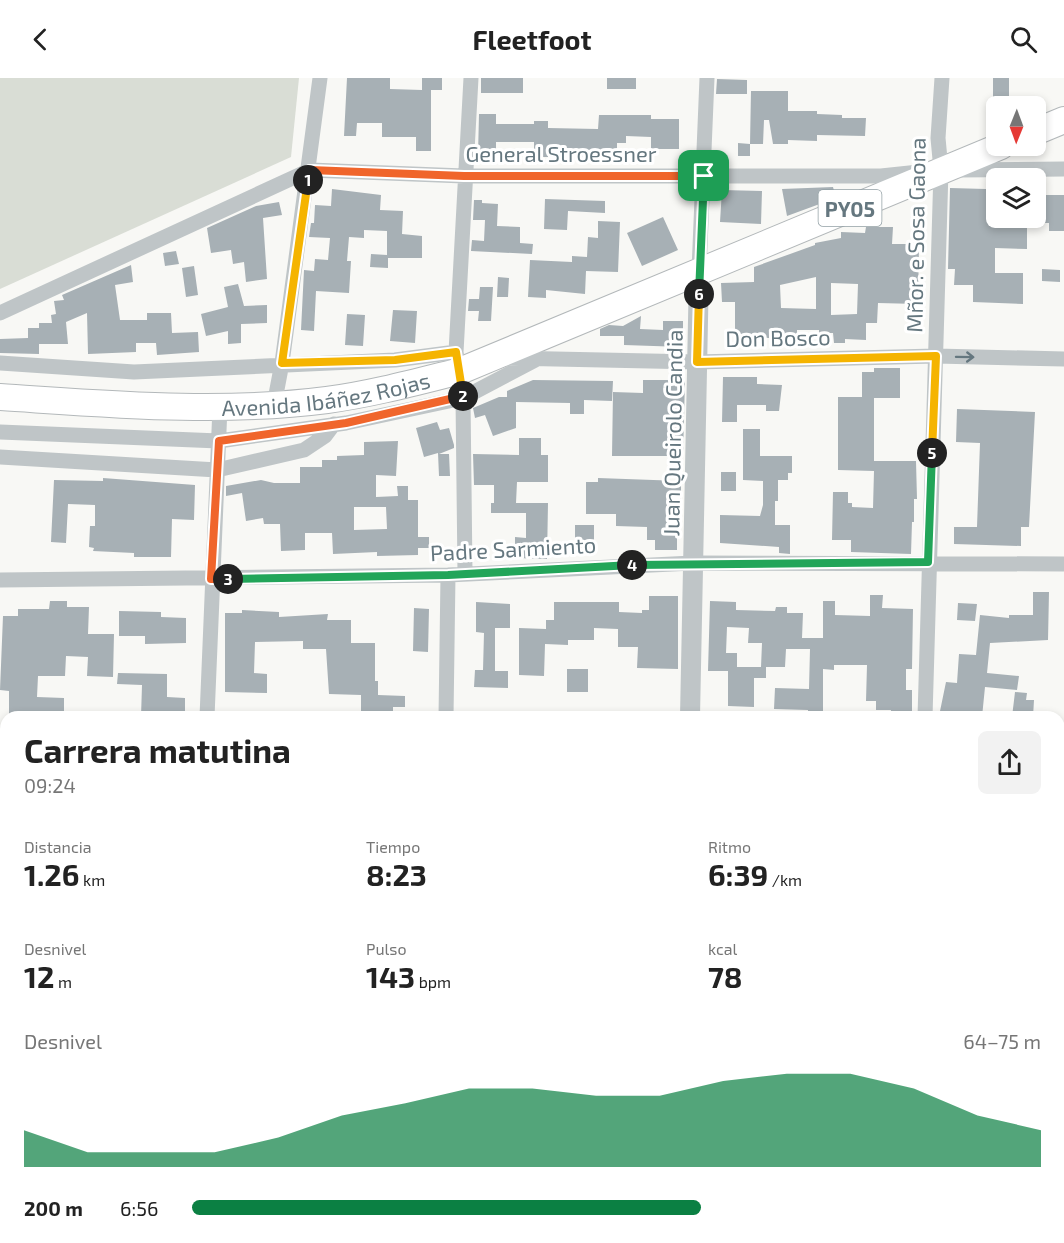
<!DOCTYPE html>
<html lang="es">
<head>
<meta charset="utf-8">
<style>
	body { margin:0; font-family:"Exo 2",sans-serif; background:#f2f2f2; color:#222; height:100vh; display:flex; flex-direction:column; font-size:22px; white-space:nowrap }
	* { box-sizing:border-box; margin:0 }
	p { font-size:20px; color:#767676 }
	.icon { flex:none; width:33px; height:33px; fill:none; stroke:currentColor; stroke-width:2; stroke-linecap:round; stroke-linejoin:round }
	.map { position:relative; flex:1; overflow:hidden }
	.panel { position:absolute; left:0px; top:633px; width:1065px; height:532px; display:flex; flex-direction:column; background:#fff; border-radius:18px 18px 0 0; box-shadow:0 3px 9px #0003 }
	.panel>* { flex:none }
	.needle { width:39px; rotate:181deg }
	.fabs { position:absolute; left:986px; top:18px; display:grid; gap:12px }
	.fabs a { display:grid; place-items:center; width:60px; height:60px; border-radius:9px; background:#fff; box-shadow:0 3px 9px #0003; font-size:30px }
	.pin { position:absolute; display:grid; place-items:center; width:51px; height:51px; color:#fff; margin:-26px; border-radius:12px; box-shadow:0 3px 9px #0006 }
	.km { position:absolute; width:30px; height:30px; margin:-15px; border-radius:50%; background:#222; color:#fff; font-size:16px; line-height:30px; text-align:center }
	.round { display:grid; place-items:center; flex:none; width:63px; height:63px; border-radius:9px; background:#f2f2f2 }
	.head { display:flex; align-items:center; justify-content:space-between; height:102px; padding:0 24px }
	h1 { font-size:33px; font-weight:700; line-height:45px }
	.stats { display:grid; grid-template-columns:repeat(3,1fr); gap:9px; height:102px; padding:6px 24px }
	.stats div { display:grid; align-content:center }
	.stats b { font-size:30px; font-weight:700 }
	.stats small { font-size:16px; font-weight:400 }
	.stats p { font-size:16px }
	.chart { height:168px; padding:12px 24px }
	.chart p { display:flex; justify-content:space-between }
	.chart svg { width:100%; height:108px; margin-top:6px; fill:#0b8043; opacity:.7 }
	ul { padding:0 24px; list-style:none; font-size:20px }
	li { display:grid; grid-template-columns:96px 72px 1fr; align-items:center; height:45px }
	li i { height:15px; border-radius:8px; background:#0b8043 }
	header { display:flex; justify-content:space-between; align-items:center; height:78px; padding:0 24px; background:#fff; font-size:27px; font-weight:700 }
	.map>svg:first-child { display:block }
	.green { fill:#d9ddd5 }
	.building { fill:#a7b0b5; fill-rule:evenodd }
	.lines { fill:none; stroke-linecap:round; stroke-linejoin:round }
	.trunk-casing { stroke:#b3b8ba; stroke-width:28 }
	.minor { stroke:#bfc5c7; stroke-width:15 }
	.tertiary { stroke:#bfc5c7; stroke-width:20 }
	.trunk { stroke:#fff; stroke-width:26 }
	.oneway { stroke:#65777f }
	.split-1-casing { stroke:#fff; stroke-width:12 }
	.split-2-casing { stroke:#fff; stroke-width:12 }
	.split-3-casing { stroke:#fff; stroke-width:12 }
	.split-4-casing { stroke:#fff; stroke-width:12 }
	.split-5-casing { stroke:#fff; stroke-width:12 }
	.split-6-casing { stroke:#fff; stroke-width:12 }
	.split-7-casing { stroke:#fff; stroke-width:12 }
	.split-1 { stroke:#f0652b; stroke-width:8 }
	.split-2 { stroke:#f5b400; stroke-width:8 }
	.split-3 { stroke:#f0652b; stroke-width:8 }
	.split-4 { stroke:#22a559; stroke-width:8 }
	.split-5 { stroke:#22a559; stroke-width:8 }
	.split-6 { stroke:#f5b400; stroke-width:8 }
	.split-7 { stroke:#22a559; stroke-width:8 }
	.labels { text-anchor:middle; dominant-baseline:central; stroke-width:6; stroke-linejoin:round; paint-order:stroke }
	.shield { fill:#fff; stroke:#93a0a5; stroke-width:1.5 }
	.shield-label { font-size:21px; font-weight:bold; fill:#65777f }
	.street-label { font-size:22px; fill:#65777f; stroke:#fff }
</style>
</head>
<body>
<header><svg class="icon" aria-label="back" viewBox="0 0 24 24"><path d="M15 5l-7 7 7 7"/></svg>Fleetfoot<svg class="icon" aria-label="search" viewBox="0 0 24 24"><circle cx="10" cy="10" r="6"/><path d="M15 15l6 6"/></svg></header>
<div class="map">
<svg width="1064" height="1165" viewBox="0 0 1064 1165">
	<rect width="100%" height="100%" fill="#f8f8f5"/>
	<path class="green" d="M0,0H299L291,79L0,211Z"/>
	<path class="building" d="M347,0H390V11L422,12V0H442V12H431V73H416V59H382V45H357L356,58H344Z
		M481,0H523V15H481Z
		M607,0H636V11H607Z
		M993,0H1009V28H993Z
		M717,1L747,2V16H716Z
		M751,13H788V33H817V36L842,37V40H866L865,58L817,57V63L788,62V66H773L769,42H764L763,66H750V78H738V65L750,66Z
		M479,36H496V46H534V43H548V50L598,51L599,37H651V41H679V71H651V59L626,58V65H617V82L579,81V72H548V79H534V64H496V77H478Z
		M833,109L836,120L787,138L782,111Z
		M950,110L986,111V115H996V140H1027V171L995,170V195H1023V226L973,224V207H954L955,191H948Z
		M332,111L381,117L380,132L403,133L402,156L422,158V180H388V190L370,189L371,176L387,177V153L364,152V160L349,159L347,183H351L349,215L316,213L314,253L301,252L304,192L314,193L315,181L328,182L330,160L309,159L311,145H314L315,127L331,128Z
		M722,112L762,113L761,146L720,144Z
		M1035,117H1064V153H1049V145H1035Z
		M545,121L605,123V135L568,133L567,152L544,151Z
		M474,122H482V125L498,126L497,148L520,149V165L533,166L532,176L471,173L472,162L484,163L485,142H473Z
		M279,124L282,137L263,140L267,201L246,204L244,184L233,186L231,172L211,175L207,150L256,128Z
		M663,139L678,172L642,188L627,155Z
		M598,143L620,144L618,194L586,193L585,216L546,212V220L528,219L530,182L572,184V178L587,179L588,159L598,160Z
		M866,149H893L892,166H919L918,226L878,225L877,245H866V262L845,261V265H834L833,255H819V252H797V257H777V261L735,256V224H722L721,205L754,204V189L815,167V165L841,160V154L865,155ZM816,199V231L781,230L780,207ZM831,205L858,206L857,236L831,237Z
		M176,173L179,186L165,188L163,175Z
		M131,187L133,204L115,207L120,242H147V235H171L172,255L198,254L199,274L157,277L156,265H136V274L88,276L87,235L66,244L68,266H39V276L0,275V261L28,260V250H39V245H52L51,237L56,236L54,223L64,222L62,217Z
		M194,188L198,217L186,219L182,190Z
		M1042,191L1060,192V204L1042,203Z
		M498,199L509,200L508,219H497Z
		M238,206L244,228L267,227V245L241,246V265L228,266V253L206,258L201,236L228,229L224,209Z
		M480,209H493L491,243H478L479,233H468L469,221H479Z
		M393,232L417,233L415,265L390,263Z
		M347,236L365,237L363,268L345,267Z
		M641,238L640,251L663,252V243H683V269L624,267V258H600V251L609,247L623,248Z
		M874,290H900V320H874V383H916L917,421H914V444H912L911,476L851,474V462H832L833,414H848V425H852V429L873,430L874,393L838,392V319H862V294H874Z
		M723,299H757V306L782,307L779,333H766V327H737V344H722Z
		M533,302L613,303L612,323L584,322V336H570V325L516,324V350L493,358L485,337L475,340L473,330L499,319H507V313Z
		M643,302H685L683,378H612L613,314L643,315Z
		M957,331L1035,334L1029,449H1021V468L954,466V449H977L980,365L956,364Z
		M437,344L440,352L449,350L454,367V370L439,376H449L450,398H439L438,375L424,379L416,350Z
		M743,351H760V378H792V395H788V402H778V423H775V447H790V476L779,475V469L720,465V437L760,438L763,427V403L743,402Z
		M519,360H541V377H548V404H517L516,425H548L547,481L515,480V459L526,460V435H491V425H494V407H474L473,376L519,377Z
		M398,363L396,398L376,397V419L398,418L397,408H408V422H418V459H429V470H418V477L377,478V474L333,476L332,455H305V472L281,473L280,446H264L263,440L246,443L242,415L226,418V408L261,402L274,405H300V389H322V382H337V378L364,377V364ZM354,429H386L387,451L354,452Z
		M721,394H736V413H721Z
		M103,400L195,407L194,442L172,441L171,479H134V475L93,473L94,470L89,469L90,448H95V427L68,426L66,465L51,464L54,402L103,403Z
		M598,400L681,403V424H677V472H655V462H647V449L616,448V436H586V404H598Z
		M575,447H594V471H575Z
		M1033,514H1049L1048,562L990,565L987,595L1019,598L1017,612L985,609L982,639L939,638L946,604L957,605L959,576L976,577L980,537L1009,540V537H1033Z
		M870,517H883L882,530L913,531L912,591H906V612H912V639H890L891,632H876V623H866L867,587H834V592L823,591V636H808V632L774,631L775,610L809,611L810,571H786L785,589H761L762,565H748L749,550L727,549L726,575H737V589H766V600H754V629L728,628V593H708L710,523L736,524V532L775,533L776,529H787V535H803L802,560H823V523H835V537L870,538Z
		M649,518H678V591L637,590L638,569H618V551L594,550V562H568V567L545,566L544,598L519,597V550L546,551V542H554V524H619V534L642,535V532H649Z
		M50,523H67V529H89L88,556H114L113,599L87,598L88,579L66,578L65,598H38L37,619L64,620V639L9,636V613L0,612L3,538H18V531H49Z
		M476,524L510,526V550H495V593H508V610L474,609L475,592H483L484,555L476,554Z
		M958,525L977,526L975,543L957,542Z
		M414,530L429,531L428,574L413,573Z
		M242,532L279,534V539L328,536L327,542H351V565H375V603H378V617L405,618V629H393V639L361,638V617L329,616L326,571H303V563L255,564L254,595L267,596V615L225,614V535H242Z
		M119,533L161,534V539L186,540V565L145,566V558H119Z
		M567,591H588V614H567Z
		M118,595L167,596V619L185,620V639H141L142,607L117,606Z
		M1015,614L1027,615L1026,622H1034L1033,639H1012Z"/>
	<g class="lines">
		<g class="trunk-casing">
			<g id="trunk">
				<path d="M1035,54L1064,42"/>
				<path id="s1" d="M0,319C109,326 218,336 327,322C372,316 416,304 460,293L1001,68"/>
			</g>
		</g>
		<path class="minor" d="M958,92L1064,91
			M699,193L707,0
			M0,235L310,92L464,98H881L919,94
			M503,280L697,284L936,278L1064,281
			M0,285L134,294L395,282L456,274
			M274,327L282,285L320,0
			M0,354L219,363L346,345L463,320L535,282
			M0,379L217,392L304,372L325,358L334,346
			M465,495L463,320L456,274L471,0
			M0,502L448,497L693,485L1064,486
			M207,639L220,329
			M446,639L448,497
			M925,639L941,92L938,60L942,0
			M1059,730H1064
			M0,750H6
			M1059,951H1064
			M0,979L6,980
			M190,1165V1160
			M431,1165V1160
			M831,1165L832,1160"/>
		<path class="tertiary" d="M690,639L699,193
			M678,1165V1160"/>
		<use href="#trunk" class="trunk"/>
	</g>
	<defs><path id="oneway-shaft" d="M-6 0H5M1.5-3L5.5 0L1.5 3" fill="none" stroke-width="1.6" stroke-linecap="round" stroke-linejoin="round" transform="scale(1.5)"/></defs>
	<use class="oneway" href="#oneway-shaft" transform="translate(965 279) rotate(1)"/>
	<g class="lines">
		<g class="split-1-casing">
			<path id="split-1" d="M308,102L310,92L464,98H704"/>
		</g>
		<g class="split-2-casing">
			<path id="split-2" d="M308,102L282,285L395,282L456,274L463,318"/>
		</g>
		<g class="split-3-casing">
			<path id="split-3" d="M228,501H211L219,363L346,345L463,318"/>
		</g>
		<g class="split-4-casing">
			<path id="split-4" d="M228,501L448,497L632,487"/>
		</g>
		<g class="split-5-casing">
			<path id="split-5" d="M632,487L928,484L932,375"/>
		</g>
		<g class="split-6-casing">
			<path id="split-6" d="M699,216L697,284L936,278L932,375"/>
		</g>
		<g class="split-7-casing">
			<path id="split-7" d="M699,216L704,98"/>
		</g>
		<use href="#split-1" class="split-1"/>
		<use href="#split-2" class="split-2"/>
		<use href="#split-3" class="split-3"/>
		<use href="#split-4" class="split-4"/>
		<use href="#split-5" class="split-5"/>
		<use href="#split-6" class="split-6"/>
		<use href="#split-7" class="split-7"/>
	</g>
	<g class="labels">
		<rect class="shield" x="818.5" y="112" width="63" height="36" rx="4.5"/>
		<g class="shield-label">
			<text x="850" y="130">PY05</text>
		</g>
		<g class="street-label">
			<text x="561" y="75">General Stroessner</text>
			<text transform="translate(915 157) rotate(-89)">Mñor. e Sosa Gaona</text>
			<text transform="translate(778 259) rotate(-1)">Don Bosco</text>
			<text stroke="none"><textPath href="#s1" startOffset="327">Avenida Ibáñez Rojas</textPath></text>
			<text transform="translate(672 355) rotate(-89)">Juan Queirolo Candia</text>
			<text transform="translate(513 470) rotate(-3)">Padre Sarmiento</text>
		</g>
	</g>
</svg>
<div class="fabs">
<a><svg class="needle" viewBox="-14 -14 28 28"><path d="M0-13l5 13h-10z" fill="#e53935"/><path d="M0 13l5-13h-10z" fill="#767676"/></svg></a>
<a><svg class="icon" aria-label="layers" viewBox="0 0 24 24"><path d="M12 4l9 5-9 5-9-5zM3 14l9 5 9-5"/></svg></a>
</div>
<div class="pin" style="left:704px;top:98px;background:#1e9e55"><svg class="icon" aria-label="arrive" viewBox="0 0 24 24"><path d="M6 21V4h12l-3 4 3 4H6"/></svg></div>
<b class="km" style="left:308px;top:102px">1</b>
<b class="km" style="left:463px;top:318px">2</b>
<b class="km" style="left:228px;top:501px">3</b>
<b class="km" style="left:632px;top:487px">4</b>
<b class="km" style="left:932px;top:375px">5</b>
<b class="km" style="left:699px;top:216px">6</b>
<section class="panel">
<div class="head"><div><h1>Carrera matutina</h1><p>09:24</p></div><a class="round"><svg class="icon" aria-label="share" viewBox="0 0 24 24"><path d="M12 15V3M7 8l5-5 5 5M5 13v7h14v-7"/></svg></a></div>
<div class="stats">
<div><p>Distancia</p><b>1.26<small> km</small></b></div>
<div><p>Tiempo</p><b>8:23</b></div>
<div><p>Ritmo</p><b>6:39<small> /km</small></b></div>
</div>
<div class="stats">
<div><p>Desnivel</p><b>12<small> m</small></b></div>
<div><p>Pulso</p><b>143<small> bpm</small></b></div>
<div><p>kcal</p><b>78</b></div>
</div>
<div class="chart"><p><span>Desnivel</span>64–75 m</p>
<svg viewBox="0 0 160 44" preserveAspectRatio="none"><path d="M0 44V29L10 38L20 38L30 38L40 32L50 23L60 18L70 12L80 12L90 15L100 15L110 9L120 6L130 6L140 12L150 23L160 29V44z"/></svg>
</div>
<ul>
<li><b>200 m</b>6:56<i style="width:60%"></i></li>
</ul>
</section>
</div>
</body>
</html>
